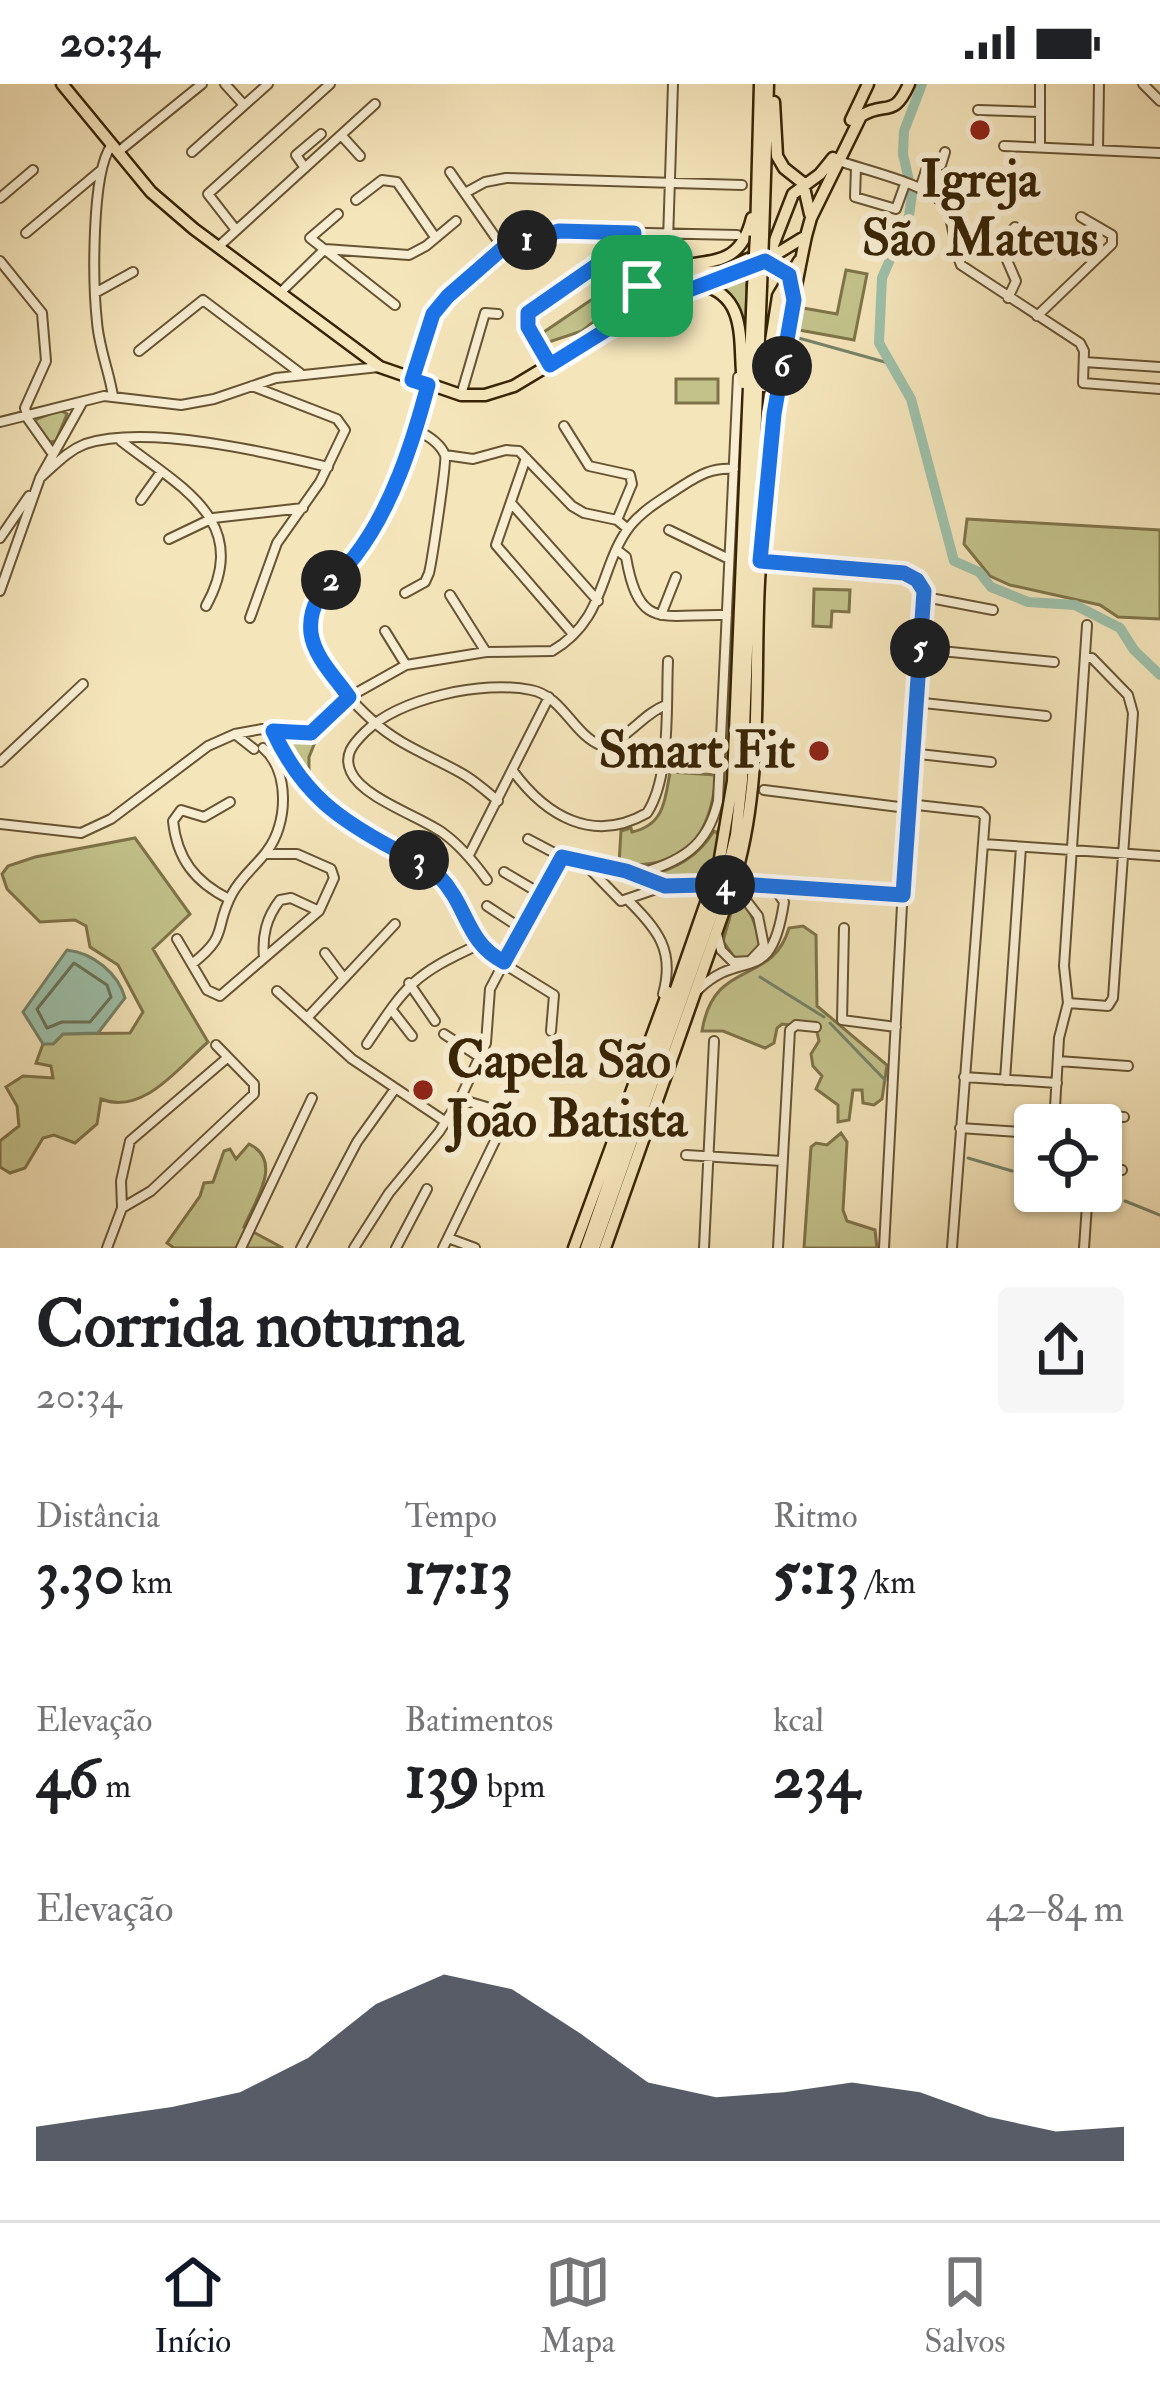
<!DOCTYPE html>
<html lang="pt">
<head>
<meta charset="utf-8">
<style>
	body { margin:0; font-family:"IM FELL Double Pica",serif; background:#f6f6f6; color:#202124; height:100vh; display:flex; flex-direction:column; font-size:45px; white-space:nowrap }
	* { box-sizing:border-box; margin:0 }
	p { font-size:39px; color:#757577 }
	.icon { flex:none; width:66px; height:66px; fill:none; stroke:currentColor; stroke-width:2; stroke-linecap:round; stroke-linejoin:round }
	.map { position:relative; height:1164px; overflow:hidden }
	.panel { display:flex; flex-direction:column; background:#fff; flex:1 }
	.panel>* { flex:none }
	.buttons { position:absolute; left:1014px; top:1020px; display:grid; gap:24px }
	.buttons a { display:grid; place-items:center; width:108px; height:108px; border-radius:12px; background:#fff; box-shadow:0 3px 9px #0004; font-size:60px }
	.pin { position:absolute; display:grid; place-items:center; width:102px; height:102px; color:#fff; margin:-51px; border-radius:24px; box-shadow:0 6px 18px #0006 }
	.km { position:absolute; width:60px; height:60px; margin:-30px; border-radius:50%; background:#222; color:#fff; font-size:33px; line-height:60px; text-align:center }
	.round { display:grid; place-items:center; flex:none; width:126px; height:126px; border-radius:12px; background:#f6f6f6 }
	.headline { display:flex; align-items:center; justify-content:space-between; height:204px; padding:0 36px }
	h1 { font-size:66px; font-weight:800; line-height:90px }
	.figures { display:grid; grid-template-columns:repeat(3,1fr); gap:18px; height:204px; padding:12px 36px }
	.figures div { display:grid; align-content:center }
	.figures b { font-size:60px; font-weight:800 }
	.figures small { font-size:33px; font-weight:400 }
	.figures p { font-size:33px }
	.chart { height:336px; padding:24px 36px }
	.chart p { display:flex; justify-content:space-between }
	.chart svg { width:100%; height:216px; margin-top:12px; fill:#111827; opacity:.7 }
	.status { display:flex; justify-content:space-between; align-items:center; height:84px; padding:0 60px; background:#fff; direction:ltr }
	.status svg { height:33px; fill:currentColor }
	.tab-bar { display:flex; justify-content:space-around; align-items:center; height:168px; border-top:3px solid #e0e0e0; background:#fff; font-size:33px; color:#757577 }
	.tab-bar a { display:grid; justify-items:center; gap:6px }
	.tab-bar .selected { color:#111827 }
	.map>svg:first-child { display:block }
	.green { fill:#c3c28b; stroke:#7e7348; stroke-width:3 }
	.water { fill:#9dc0aa; stroke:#758268; stroke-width:3 }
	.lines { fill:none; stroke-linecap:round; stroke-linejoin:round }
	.shore { stroke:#6a7258; stroke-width:3 }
	.stream { stroke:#758268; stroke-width:3 }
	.river { stroke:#9dc0aa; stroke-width:10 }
	.minor-casing { stroke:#675432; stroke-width:12 }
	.major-casing { stroke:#382405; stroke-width:15 }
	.minor { stroke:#f8eed3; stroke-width:8 }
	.major { stroke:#f5e5bb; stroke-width:10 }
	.major-bridge-casing { stroke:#382405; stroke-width:15; stroke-linecap:butt }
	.major-bridge { stroke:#f5e5bb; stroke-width:10 }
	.route-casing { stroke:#fff; stroke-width:24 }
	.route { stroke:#1a73e8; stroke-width:15 }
	.poi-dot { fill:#8f2418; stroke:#f8eed3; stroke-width:4.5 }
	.labels { text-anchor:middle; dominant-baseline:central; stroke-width:12; stroke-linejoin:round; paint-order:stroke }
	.poi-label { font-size:51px; font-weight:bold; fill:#382405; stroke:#f8eed3 }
</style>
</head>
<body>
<div class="status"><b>20:34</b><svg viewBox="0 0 49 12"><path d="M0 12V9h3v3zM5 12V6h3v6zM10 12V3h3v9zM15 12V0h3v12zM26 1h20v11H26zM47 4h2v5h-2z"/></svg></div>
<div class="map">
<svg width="1160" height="1164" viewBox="0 0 1160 1164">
	<rect width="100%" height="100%" fill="#f5e5bb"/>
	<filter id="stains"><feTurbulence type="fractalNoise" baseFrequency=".00167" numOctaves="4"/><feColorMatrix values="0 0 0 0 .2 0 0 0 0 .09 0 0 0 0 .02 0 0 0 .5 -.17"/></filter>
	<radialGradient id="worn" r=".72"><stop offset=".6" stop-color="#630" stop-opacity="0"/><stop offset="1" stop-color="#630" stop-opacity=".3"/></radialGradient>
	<path class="green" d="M846,186L867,190L854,256L799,246L803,224L837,230Z
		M747,188L745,278C743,249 747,214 715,200Z
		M787,199L788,222L752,602L747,727L735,775L762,325L780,215Z
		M591,216L598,217L605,229L582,247L543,260L538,252Z
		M676,295H718V319H676Z
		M740,307L728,712L719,763L708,798L664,800L647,791C676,786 698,773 714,747L717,749L722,737Z
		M60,326L67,330L56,357L49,358L34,336Z
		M967,435L1160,446V535L1118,533L1100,521L1010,501L990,492L964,460Z
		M814,505L850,506L849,528L832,527L831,543L813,542Z
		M318,651L309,673V696L284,658L288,654Z
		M670,688L716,691C711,753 685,786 619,780L621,747L631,744L632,748C664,741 665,717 670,688Z
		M135,754L190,830L153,865L208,958C179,983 143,1032 101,1015L97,1040L75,1059L54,1051L43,1054L25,1084L10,1089L0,1083V1057L19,1042L17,1022L6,1003L23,992L53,994L51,982L36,979L43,960L54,959L63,950L130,949L143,928L118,881L90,863L86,842L75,836L40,838L7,805L2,790L8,782L35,773Z
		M736,812C750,822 760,848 759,866L744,875L734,873L723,857Z
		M803,842L816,851L817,922L887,981L882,1015L874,1021L863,1019L862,1006H853L849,1036L838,1038V1021L816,1005L822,992L813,982L811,970L819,957L816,944L782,940L777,944L774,959L765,964L723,947H702C714,873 772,903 789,844Z
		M841,1049L847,1058L843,1126L847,1137L875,1146L877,1164H804L811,1063L816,1059L827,1061Z
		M249,1060C284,1077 255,1117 244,1143L283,1164H174L167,1159L200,1112L204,1099L213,1098L224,1067L230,1065L236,1075Z"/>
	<path class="water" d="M67,866C93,869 118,889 125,914L98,949L63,950L53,960H43L23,928Z"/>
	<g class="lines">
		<path class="shore" d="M74,879L107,901L111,913L90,938H62L47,944L37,925Z"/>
		<path class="stream" d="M795,253L892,280
			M760,893L824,933
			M830,939L885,996
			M968,1074L1012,1087
			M1125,1117L1160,1131"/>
		<path class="river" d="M922,0L904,47L903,70L912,110L909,132L882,194L879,259L911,315L954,477L979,488L991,503L1028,518L1075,521L1120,544L1134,566L1160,591"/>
		<g class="minor-casing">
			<path id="minor" d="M225,0L244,21
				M1143,0L1160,17
				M978,26L1040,28
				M342,52L360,72
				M111,62C91,90 93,201 97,238C99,264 109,287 113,312
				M1004,62L1160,69
				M1040,63V0
				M1098,66L1099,0
				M118,68L202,0
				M192,68L268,0
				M839,77C864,86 934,101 946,124C955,141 953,163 961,181L1080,259L1084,267L1083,299L1160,305
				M856,83L855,113L896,125L905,100
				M305,84L296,71L321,50
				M450,88L503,164
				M920,105L927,83L941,81L945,68
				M465,109L485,98L506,94L742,101
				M0,114L33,86
				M356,116L382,96L397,98L435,153
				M338,130L310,154L395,221
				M236,146L208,110L330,0
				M26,149L100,87
				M218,163L375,20
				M0,177L42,229L46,277L25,324L28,335L52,369
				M667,188L673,0
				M95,209L133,188
				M280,209L325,165L409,171L426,162L456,137
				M1008,214L1016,197L1000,160L1015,143L1043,155
				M1037,232L1112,160V151L1081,133
				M139,267L203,216L300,289
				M1084,278L1160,283
				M550,280L528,243V228L630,158L635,149
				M413,294L429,240L438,222L503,164L559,147L737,151
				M428,301C414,352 396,401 370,447C358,470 339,484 324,504C288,551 339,606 373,637C399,661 431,672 461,689C474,696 486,707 498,717
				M461,311L485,229L498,230
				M0,338L104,312L181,321L214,315L276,294L379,283
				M564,342L589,382L630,391L632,400L617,436
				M121,357C180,403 253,437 206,522
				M445,371L473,375L506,366L519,367L572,422L584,429L617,436L628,445
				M526,374L496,461L572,549
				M40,394C55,381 67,367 85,360C146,340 266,368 328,383
				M141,416L161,388
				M511,419L598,517
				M669,446L729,475
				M0,454L29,412
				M169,455L213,434L303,424
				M617,466L626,473C639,549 663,529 727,531
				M760,477L904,489L917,496L924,507L909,688L884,1164
				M0,507L40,394L82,319
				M405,509L425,498L429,489C432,477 447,377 445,371C440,359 427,351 416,346
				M450,511L486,568
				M925,513L993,526
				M661,531L676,493
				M250,534L277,459L320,398L345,346L337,335L252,302
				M385,547L406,581
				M920,565L1054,578
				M914,618L1046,632
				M273,647L320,718L342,736L428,783L458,817L483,867L554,911L551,947
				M235,650L254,665
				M910,669L991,678
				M0,678L83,600
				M513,687C546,732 593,760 647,729C671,693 666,619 668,577
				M764,706L907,724
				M908,720L980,728L985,733L952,1164
				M0,740L81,749L111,735L208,662L235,650L262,645L311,649L349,613L406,581L486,568L552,567C607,535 599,482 630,442C644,425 664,414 682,402C699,391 713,383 734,385
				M528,755L562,773
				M983,760L1160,772
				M469,771L549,613
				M582,777L621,817L659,804
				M504,788L541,810
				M636,791C680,777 707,765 718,717L738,293
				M487,796C474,778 461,762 443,749C419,732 363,714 351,688C343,671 353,660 365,648C400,614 483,596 531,606C563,612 573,651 602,662C628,656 642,630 666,621
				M730,801L903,811
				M229,815C195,798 177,775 173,737L181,726L204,733L230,718
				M629,817C658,846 675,867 663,910
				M487,822L522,845
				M844,844L842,936L896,943
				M717,850L721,866L733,878L750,877L764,862L758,832L735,802
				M177,855L207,906L220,912L319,827L334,794L331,785L297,770H265
				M325,869L343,893
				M264,874C262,852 266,834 280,816L291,814L319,827
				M192,880C230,850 213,846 232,810C241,793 256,782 267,767C288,740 290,687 263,664
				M409,899L435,937
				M698,906C743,862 771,906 784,818L775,805
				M277,907L352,975L446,1038
				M1068,919L1108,922L1113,914L1133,629L1128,611L1092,574H1086
				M391,925L412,952
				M307,934L395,840
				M444,950L481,974
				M367,960C406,902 412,891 478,861
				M1058,977L1128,982
				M964,993L1057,999
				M1005,996L1021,763
				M460,1015L523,1034
				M1055,1027L1124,1033
				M1054,1041L1059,954L1068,919L1064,882L1087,541
				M960,1044L1035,1049
				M686,1071L782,1077
				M1101,1082L1122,1086
				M122,1123L121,1097L130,1057L227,974
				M448,1154L475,1164
				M107,1164L122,1124L151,1107L254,1010V1000L216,961
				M241,1164L312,1014
				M301,1164L357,1058L395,1005
				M354,1164L389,1109L439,1048L460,1015L486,959L490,905L559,775L575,773L631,788L657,801H715
				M396,1164L427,1105
				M443,1164L508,1030
				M704,1164L714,957
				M778,1164L790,946L796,941L816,943
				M1084,1164L1088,1107"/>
		</g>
		<g class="major-casing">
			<path id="major" d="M62,0L151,108L194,145L380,283L461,311H485L514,302L634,230L686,204L765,177L806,152
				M774,18L777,72L784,84L803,99L810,130
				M851,36L868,0
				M756,152L760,0
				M763,153L768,0
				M675,183C714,175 740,182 752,134
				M701,201C749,212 738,260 743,299
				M621,235L646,195L653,191L722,187L772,164L793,110L820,90L833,74
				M764,302L778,212L799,177
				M718,786L733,697L753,203
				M727,788L736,751L742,696L761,203
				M736,790C763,696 754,595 759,498C765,381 782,266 806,152L811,134L861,32C886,16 893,36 909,0
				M574,1164L668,908
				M586,1164L708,813
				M594,1164L717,816
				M605,1164L727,818"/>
		</g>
		<use href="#minor" class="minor"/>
		<use href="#major" class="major"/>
		<g class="major-bridge-casing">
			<path id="major-bridge" d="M753,203L756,152
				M761,203L763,153
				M708,813L718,786
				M717,816L727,788
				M727,818L736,790"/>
		</g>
		<use href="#major-bridge" class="major-bridge"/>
	</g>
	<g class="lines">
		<g class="route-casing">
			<path id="route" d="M559,147L634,149L630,158L528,229V243L550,281L619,238L642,202L650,214L660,217L765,177L789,191L794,216L774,330L760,477L904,489L917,496L924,507L903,811L740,800L665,802L626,787L562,773L504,878C465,858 469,823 438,791C426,779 413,775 398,767C339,736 302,710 273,647L311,649L349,613C336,594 314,573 311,549C307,512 335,497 355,472C392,424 413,358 428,301L412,296L433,230L448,212L503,164Z"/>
		</g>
		<use href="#route" class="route"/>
	</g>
	<g class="poi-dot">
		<circle cx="980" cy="46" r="12"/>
		<circle cx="819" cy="667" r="12"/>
		<circle cx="423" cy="1006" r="12"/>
	</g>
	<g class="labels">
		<g class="poi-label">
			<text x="980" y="96">Igreja<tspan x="980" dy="59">São Mateus</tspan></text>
			<text x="795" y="667" text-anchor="end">Smart Fit</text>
			<text x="447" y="977" text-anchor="start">Capela São<tspan x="447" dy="59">João Batista</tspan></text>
		</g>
	</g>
	<rect width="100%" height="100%" filter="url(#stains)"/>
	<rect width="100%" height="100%" fill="url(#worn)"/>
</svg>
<div class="buttons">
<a><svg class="icon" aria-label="locate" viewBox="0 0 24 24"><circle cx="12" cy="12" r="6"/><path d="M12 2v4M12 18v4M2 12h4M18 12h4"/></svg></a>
</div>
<div class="pin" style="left:642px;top:202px;background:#1e9e55"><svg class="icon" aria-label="arrive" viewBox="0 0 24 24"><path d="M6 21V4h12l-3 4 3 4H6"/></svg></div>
<b class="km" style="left:527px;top:156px">1</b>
<b class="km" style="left:331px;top:496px">2</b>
<b class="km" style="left:419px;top:776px">3</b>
<b class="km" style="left:725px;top:801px">4</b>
<b class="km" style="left:920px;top:564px">5</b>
<b class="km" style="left:782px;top:282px">6</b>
</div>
<section class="panel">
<div class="headline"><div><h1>Corrida noturna</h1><p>20:34</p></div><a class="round"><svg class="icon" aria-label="share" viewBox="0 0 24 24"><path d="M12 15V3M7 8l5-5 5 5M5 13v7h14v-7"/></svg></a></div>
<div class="figures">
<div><p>Distância</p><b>3.30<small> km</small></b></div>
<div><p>Tempo</p><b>17:13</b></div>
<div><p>Ritmo</p><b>5:13<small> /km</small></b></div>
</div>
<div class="figures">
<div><p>Elevação</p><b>46<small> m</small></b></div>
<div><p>Batimentos</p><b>139<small> bpm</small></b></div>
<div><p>kcal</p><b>234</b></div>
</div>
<div class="chart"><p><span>Elevação</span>42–84 m</p>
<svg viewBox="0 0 160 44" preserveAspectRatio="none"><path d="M0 44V37L10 35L20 33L30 30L40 23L50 12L60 6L70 9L80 18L90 28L100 31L110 30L120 28L130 30L140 35L150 38L160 37V44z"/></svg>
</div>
</section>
<nav class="tab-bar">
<a class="selected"><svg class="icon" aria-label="home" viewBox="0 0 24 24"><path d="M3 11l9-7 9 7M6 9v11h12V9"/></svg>Início</a>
<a><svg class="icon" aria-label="map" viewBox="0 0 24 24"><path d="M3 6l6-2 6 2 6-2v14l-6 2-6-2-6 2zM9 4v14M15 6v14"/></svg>Mapa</a>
<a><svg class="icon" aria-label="saved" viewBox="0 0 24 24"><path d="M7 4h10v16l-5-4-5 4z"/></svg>Salvos</a>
</nav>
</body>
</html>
